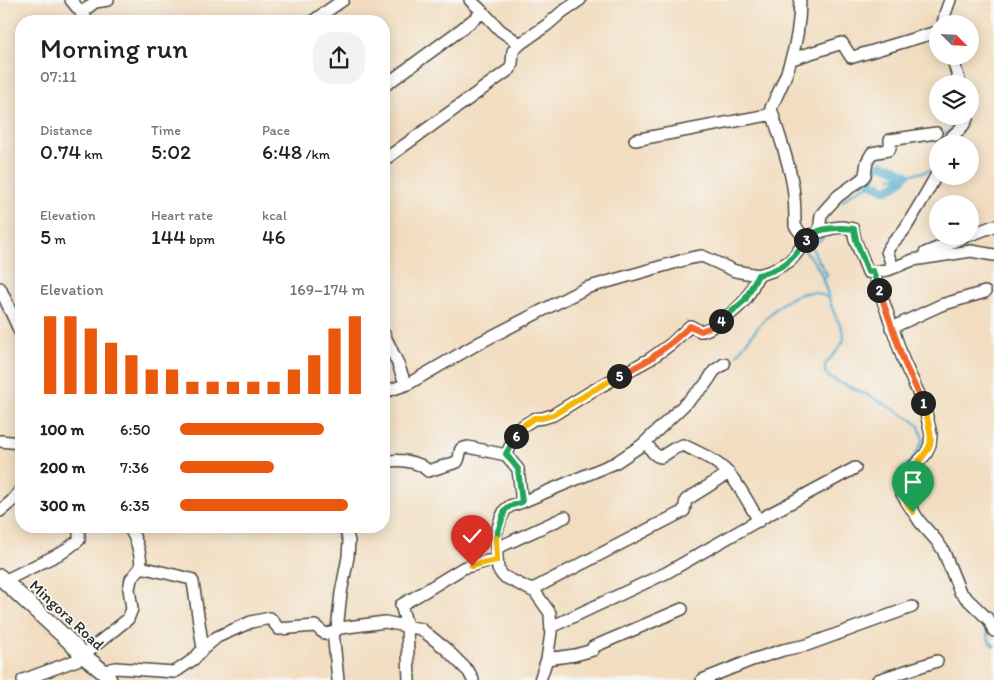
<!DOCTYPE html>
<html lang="en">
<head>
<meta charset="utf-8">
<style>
	body { margin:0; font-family:Itim,sans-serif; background:#f2f2f2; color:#202124; height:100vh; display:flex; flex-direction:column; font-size:19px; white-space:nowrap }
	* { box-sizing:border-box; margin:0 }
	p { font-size:16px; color:#757577 }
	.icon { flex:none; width:28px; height:28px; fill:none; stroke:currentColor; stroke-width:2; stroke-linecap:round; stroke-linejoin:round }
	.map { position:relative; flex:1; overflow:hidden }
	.drawer { position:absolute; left:15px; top:15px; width:375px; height:518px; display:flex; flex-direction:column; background:#fff; border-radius:20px; box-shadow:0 2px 12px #0003 }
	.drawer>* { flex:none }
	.needle { width:32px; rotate:114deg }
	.tools { position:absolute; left:929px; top:15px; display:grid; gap:10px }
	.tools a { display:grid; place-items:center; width:50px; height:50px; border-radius:50%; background:#fff; box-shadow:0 2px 12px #0003; font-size:25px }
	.pin { position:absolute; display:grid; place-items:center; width:42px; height:42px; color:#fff; margin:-51px -21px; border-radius:50% 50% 50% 0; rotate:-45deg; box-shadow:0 0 5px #0007 }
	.pin .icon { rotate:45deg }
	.km { position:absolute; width:25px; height:25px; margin:-12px; border-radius:50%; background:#222; color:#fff; font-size:14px; line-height:25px; text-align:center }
	.round { display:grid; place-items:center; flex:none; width:52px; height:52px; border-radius:20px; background:#f2f2f2 }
	.overview { display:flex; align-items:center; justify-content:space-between; height:85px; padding:0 25px }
	h1 { font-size:28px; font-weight:600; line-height:38px }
	.metrics { display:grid; grid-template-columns:repeat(3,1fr); gap:8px; height:85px; padding:5px 25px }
	.metrics div { display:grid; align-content:center }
	.metrics b { font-size:21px; font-weight:600 }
	.metrics small { font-size:14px; font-weight:400 }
	.metrics p { font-size:14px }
	.chart { height:140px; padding:10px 25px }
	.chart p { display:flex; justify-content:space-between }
	.chart svg { width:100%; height:90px; margin-top:5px; stroke:#ea580c; stroke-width:6 }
	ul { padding:0 25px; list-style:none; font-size:16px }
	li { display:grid; grid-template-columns:80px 60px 1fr; align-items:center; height:38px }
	li i { height:12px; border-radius:6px; background:#ea580c }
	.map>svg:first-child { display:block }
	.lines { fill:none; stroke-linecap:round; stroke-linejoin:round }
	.stream { stroke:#4dabcc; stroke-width:2.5 }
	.canal { stroke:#4dabcc; stroke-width:9 }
	.minor-casing { stroke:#494641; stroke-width:14 }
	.highway-casing { stroke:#494641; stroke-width:18 }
	.minor { stroke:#fff; stroke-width:11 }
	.highway { stroke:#fff; stroke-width:15 }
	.split-1-casing { stroke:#fff; stroke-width:10 }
	.split-2-casing { stroke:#fff; stroke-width:10 }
	.split-3-casing { stroke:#fff; stroke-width:10 }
	.split-4-casing { stroke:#fff; stroke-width:10 }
	.split-5-casing { stroke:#fff; stroke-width:10 }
	.split-6-casing { stroke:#fff; stroke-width:10 }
	.split-7-casing { stroke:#fff; stroke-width:10 }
	.split-8-casing { stroke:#fff; stroke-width:10 }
	.split-1 { stroke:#f5b400; stroke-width:6 }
	.split-2 { stroke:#f0652b; stroke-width:6 }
	.split-3 { stroke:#22a559; stroke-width:6 }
	.split-4 { stroke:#22a559; stroke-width:6 }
	.split-5 { stroke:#f0652b; stroke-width:6 }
	.split-6 { stroke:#f5b400; stroke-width:6 }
	.split-7 { stroke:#22a559; stroke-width:6 }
	.split-8 { stroke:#f5b400; stroke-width:6 }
	.labels { text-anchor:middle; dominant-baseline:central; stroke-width:4; stroke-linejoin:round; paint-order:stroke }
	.street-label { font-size:16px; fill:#2b2b2b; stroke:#f6f6f2 }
</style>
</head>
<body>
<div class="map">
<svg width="994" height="680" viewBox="0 0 994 680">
	<rect width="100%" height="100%" fill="#f6f6f2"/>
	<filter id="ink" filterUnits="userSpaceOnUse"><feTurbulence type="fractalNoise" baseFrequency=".02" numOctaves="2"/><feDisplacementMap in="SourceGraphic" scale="10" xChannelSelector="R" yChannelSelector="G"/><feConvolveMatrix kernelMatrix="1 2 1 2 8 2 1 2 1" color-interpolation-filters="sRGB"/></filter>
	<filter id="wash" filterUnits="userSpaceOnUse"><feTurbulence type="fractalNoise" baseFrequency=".0096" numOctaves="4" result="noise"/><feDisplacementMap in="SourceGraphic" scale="20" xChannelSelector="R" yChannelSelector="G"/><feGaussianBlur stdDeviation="1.12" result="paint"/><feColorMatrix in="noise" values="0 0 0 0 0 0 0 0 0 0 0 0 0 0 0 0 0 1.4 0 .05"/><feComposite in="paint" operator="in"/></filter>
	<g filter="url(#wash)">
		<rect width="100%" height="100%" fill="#f2ddc0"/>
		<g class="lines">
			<path class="stream" d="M942,141L944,135L956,125
				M890,178L918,173L933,170L938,155
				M842,201C854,191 866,184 882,182
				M792,228V235L798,243
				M805,251L815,263L820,271L834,313L843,331L844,339L842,344L825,365V372L830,378L874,398L912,420L919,426L923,440C920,446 917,453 913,458C906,469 896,468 898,486
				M823,281L827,275C823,265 814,257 812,246L824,237
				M737,355C755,330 793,275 828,298
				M948,577C953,592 955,599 969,608
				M985,624L989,641L994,646"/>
			<path class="canal" d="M875,167L871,183L885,190L895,186L906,175L894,168L882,165"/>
		</g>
	</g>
	<g filter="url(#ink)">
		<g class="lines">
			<g class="minor-casing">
				<path id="minor" d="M71,0L88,21
					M470,0L483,12
					M800,0C800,23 796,47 788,69C784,82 777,95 771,108C778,134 789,160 793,187C795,200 795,213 795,226L806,240
					M81,13L95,2L108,0
					M313,21L343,0
					M943,24L945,14L950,0
					M952,56L960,84
					M792,59L842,43L851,57H853L933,33
					M384,86L459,31L483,12L500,30L520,44L547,25L562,12L580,0
					M635,140L773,114
					M946,144C952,133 965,129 968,116
					M384,160L510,69L512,63L513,51L520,44
					M819,232L821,215L826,209L838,196L862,179L865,175L867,162L872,153L888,150L890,148V140L936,133
					M970,235L994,226
					M925,253L967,236
					M893,268L887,251C891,242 901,236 906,227C917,209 928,191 938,172
					M873,271L904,362L924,405L931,434L930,444L926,454L914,466L904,481L901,488L902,494L920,522L936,540L943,550L960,592L989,620L994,631
					M0,288L21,334
					M891,328L941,305L985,292
					M384,334L398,364L405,383L408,384
					M384,392L408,384L479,343L586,288L691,258L702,256L735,271L758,275L772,271L790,261L796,254L810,235L833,228L842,227L853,229L855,240L868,272L888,270L913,260L971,251L994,255
					M0,441L21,443
					M646,442C650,448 653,456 661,457L675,448L683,445C698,452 718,461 729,474C741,487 750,506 759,521
					M384,462C397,459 418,460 428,471L457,462C460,459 459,453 461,449L468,447L506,455
					M522,502L615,463L642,445L704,386L709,379L714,371L724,364
					M0,511L12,501L21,489
					M497,548L565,517
					M141,567L191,579L193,582L203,649
					M4,581L63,552L79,540V526
					M531,590L684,511L686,500L729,473
					M551,627L666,573L766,516L855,468
					M337,630L341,593L348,557L349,541L345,528
					M333,632L338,680
					M83,655L128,619L132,609L129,589L131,579L141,567C141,553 136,537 128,526
					M547,659L575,655L593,650V647L682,609
					M106,674L111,669L116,668L174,672L178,670L194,659L203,649L217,637L251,622L270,618L279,629L315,626C320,628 319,633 329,634L340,628L385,622L421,629L446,649L469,672L473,680
					M23,680L85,657
					M409,680L407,626L401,605L422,593L463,568L487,561L497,560
					M540,680L547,659L551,633L550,613L535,592L503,576L498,569L495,537L501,518L505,510L510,506L522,502L518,469L506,455L518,431L521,427L534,419L543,418L553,415L592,391L650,359L671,344L690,326C693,327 697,330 700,331C709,333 740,307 745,300C751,292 754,283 758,275
					M702,680L752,660L783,650L807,645L912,607
					M878,680L937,661"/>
			</g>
			<g class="highway-casing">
				<path id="highway" d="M0,577L66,638L85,657L106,674L109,680"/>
			</g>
			<use href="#minor" class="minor"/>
			<use href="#highway" class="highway"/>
		</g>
	</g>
	<g class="lines" filter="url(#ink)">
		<g class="split-1-casing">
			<path id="split-1" d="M913,512C910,506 905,501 903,495C896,478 925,460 930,445C933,434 926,414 923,403"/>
		</g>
		<g class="split-2-casing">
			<path id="split-2" d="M879,290L904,362L923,403"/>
		</g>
		<g class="split-3-casing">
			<path id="split-3" d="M806,240C816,227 838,227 854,229L856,240L868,272L873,271L879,290"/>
		</g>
		<g class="split-4-casing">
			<path id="split-4" d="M721,321L745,300L758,275C783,269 792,261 806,240"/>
		</g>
		<g class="split-5-casing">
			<path id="split-5" d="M619,376L650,359L670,344L690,326L701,331L711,327L721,321"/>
		</g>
		<g class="split-6-casing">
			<path id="split-6" d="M516,436L521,427L534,418H543L553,415L592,391L619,376"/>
		</g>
		<g class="split-7-casing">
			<path id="split-7" d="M496,538L505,510L510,506L522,502L518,469L506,454L516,436"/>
		</g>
		<g class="split-8-casing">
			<path id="split-8" d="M472,566L487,562L497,560L496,538"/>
		</g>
		<use href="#split-1" class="split-1"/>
		<use href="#split-2" class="split-2"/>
		<use href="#split-3" class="split-3"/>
		<use href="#split-4" class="split-4"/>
		<use href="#split-5" class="split-5"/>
		<use href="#split-6" class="split-6"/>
		<use href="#split-7" class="split-7"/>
		<use href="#split-8" class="split-8"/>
	</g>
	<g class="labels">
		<g class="street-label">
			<text transform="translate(67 615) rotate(43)">Mingora Road</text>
		</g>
	</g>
</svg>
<div class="tools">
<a><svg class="needle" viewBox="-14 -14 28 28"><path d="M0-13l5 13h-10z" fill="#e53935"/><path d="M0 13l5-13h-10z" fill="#757577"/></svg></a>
<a><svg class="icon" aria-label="layers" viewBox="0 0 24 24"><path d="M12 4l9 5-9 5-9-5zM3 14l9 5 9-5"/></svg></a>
<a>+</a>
<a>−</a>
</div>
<div class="pin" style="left:913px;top:512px;background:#1e9e55"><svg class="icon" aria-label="arrive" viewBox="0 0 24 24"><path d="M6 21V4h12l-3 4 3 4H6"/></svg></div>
<div class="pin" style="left:472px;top:566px;background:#d93025"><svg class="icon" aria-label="check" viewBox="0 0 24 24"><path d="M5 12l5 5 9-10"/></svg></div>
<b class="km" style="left:923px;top:403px">1</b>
<b class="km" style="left:879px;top:290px">2</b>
<b class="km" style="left:806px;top:240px">3</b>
<b class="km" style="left:721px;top:321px">4</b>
<b class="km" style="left:619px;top:376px">5</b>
<b class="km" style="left:516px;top:436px">6</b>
<section class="drawer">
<div class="overview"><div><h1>Morning run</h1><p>07:11</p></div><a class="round"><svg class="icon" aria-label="share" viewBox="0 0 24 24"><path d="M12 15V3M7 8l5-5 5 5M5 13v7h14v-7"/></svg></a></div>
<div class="metrics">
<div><p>Distance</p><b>0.74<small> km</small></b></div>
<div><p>Time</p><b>5:02</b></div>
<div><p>Pace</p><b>6:48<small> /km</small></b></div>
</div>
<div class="metrics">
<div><p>Elevation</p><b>5<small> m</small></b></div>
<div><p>Heart rate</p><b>144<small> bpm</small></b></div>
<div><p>kcal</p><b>46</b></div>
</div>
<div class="chart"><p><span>Elevation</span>169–174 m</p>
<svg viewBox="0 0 160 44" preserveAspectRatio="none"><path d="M5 44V6M15 44V6M25 44V12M35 44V19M45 44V25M55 44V32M65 44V32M75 44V38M85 44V38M95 44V38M105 44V38M115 44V38M125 44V32M135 44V25M145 44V12M155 44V6"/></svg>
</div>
<ul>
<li><b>100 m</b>6:50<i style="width:78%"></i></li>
<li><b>200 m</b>7:36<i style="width:51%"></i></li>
<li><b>300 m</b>6:35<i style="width:91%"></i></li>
</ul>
</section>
</div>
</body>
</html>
